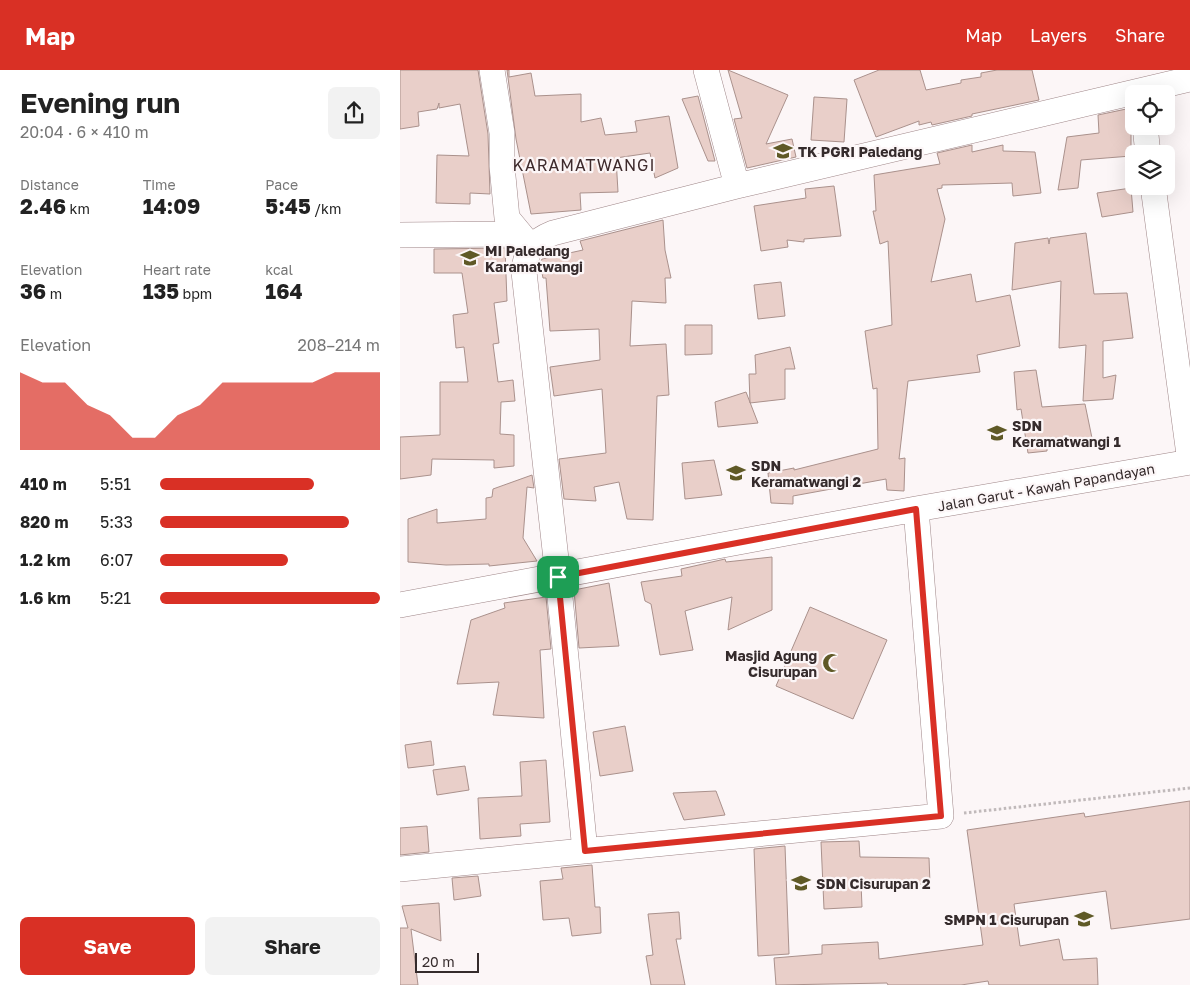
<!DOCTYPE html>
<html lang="en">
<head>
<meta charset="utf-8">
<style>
	body { margin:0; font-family:"Golos Text",sans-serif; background:#f2f2f2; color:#222; height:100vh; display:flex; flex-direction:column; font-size:19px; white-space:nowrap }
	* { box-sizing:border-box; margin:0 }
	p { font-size:16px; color:#767676 }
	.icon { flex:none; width:28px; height:28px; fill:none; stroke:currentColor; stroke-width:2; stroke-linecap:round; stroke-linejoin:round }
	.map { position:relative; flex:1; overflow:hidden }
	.drawer { display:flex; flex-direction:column; background:#fff; width:400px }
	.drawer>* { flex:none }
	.controls { position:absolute; left:725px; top:15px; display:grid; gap:10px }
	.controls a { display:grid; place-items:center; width:50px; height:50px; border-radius:8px; background:#fff; box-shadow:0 5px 20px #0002; font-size:25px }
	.scale { position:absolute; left:15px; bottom:12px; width:64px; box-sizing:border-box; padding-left:5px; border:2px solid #352b2c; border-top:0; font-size:14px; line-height:18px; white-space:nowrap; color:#352b2c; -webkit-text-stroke:4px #fcf6f7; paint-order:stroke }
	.pin { position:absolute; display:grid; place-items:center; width:42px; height:42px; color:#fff; margin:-21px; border-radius:10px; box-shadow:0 2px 8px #0006 }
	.round { display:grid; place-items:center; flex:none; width:52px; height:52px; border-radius:8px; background:#f2f2f2 }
	.summary { display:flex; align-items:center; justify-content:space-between; height:85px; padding:0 20px }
	h1 { font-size:28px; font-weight:700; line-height:38px }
	.stats { display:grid; grid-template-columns:repeat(3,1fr); gap:8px; height:85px; padding:5px 20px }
	.stats div { display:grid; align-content:center }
	.stats b { font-size:21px; font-weight:700 }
	.stats small { font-size:14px; font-weight:400 }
	.stats p { font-size:14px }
	.chart { height:140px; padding:10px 20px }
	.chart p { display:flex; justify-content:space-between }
	.chart svg { width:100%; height:90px; margin-top:5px; fill:#d93025; opacity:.7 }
	.action { display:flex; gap:10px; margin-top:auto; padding:10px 20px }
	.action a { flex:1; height:58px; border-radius:8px; background:#d93025; color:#fff; font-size:20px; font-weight:700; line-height:58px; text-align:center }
	.action a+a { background:#f2f2f2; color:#222 }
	ul { padding:0 20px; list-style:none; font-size:16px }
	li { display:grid; grid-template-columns:80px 60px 1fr; align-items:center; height:38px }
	li i { height:12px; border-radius:6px; background:#d93025 }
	header { display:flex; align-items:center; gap:30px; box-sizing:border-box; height:70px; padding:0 25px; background:#d93025; color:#fff }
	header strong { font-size:24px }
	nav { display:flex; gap:28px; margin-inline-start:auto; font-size:18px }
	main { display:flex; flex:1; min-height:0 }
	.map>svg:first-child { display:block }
	.building { fill:#e9cfc9; stroke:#aa918c }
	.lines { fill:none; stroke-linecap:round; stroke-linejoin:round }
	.minor-casing { stroke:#9f8688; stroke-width:26 }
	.path { stroke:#c0b9ba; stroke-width:3; stroke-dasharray:2.5 2.5; stroke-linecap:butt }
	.minor { stroke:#fff; stroke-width:25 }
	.route-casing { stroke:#fff; stroke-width:10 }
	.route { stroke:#d93025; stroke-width:6 }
	.labels { text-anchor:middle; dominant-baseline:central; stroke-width:4.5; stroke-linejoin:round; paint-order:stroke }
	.poi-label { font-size:14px; font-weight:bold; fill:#352b2c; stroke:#fcf6f7; text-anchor:start }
	.street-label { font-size:14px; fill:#352b2c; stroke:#fcf6f7 }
	.quarter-label { font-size:16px; letter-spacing:1px; fill:#3e2a2c; stroke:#fcf6f7 }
</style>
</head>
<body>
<header>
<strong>Map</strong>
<nav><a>Map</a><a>Layers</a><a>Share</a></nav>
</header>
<main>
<section class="drawer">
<div class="summary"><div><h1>Evening run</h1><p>20:04 · 6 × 410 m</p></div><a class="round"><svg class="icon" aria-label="share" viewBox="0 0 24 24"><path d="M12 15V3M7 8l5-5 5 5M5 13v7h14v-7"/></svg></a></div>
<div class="stats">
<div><p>Distance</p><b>2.46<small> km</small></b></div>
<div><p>Time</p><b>14:09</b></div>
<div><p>Pace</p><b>5:45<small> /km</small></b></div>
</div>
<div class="stats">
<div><p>Elevation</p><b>36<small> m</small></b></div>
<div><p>Heart rate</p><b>135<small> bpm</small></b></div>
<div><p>kcal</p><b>164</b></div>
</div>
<div class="chart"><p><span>Elevation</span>208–214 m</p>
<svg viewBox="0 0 160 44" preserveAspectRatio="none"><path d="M0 44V6L10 11L20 11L30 22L40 27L50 38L60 38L70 27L80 22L90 11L100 11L110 11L120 11L130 11L140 6L150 6L160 6V44z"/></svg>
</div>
<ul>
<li><b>410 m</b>5:51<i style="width:70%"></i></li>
<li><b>820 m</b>5:33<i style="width:86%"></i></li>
<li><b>1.2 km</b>6:07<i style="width:58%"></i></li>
<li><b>1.6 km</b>5:21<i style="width:100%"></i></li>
</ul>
<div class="action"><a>Save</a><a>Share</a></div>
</section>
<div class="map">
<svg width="790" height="915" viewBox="0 0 790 915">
	<rect width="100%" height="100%" fill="#fcf6f7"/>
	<path class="building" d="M0,0H78L88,64L90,124L70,123V134L36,133L37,85L69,86L60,34L39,38V33L37,39L18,42L19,56L0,59Z
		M107,0H109V7L131,3L135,26L181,24V52L201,48L205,65L237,62L235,51L269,46L278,98L255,108L250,83L216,88L218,122L180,123L181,140L131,144L116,69Z
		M328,0L388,25L366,74L392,69L396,87L347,98L334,49L342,48Z
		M479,0H520L526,20L561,13V10L581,7V3L597,0H632L639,30L572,44V46L532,55L531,52L519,55V51L476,67L454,10Z
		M298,26L315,91H308L282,29Z
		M414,27L447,29L444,72L411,70Z
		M731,38V86L681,90L678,118L658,120L667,67L699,63L698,45Z
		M572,75V82L603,75V81L635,82L641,123L613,126L612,113L542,115V118L537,119L545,149L531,212L571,204L576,232L610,225L620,276L577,285L580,302L508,311L499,389L505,388L504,421L487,420L486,409L393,426V434L371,433L368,403L394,398V400L478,379L477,318L473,319L465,261L492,255L488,171L480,174L473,141H476L474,105L540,94L537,83Z
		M434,116L441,166L404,169V172L387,170L388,177L361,181L354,136L406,128L405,119Z
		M731,118L733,142L702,147L697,123Z
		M263,150L265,180L271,208H265L266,233L232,231L230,276L266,274L269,325L257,326L253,450L227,449L219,412L194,417L196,431L164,429L159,389L206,383L202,319L154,326L150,297L200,290L199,259L150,261L146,208H143L140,193L142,189L183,180L180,171Z
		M686,163L694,224L727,223L733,268L703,271V308L716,305L713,329L683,331L686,275L659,278L661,211L612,220L615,173L648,168L649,174L650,168Z
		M105,178L107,231L94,233L99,273L93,274L98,312L113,310L115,331L101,332L100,364L114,365V396L94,398V390L32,389L31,405L0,409V367L40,365V312H68L64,277L56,278L53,245L68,243L62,203H34V179Z
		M381,212L385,246L358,249L354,215Z
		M285,255H312V284L285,285Z
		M390,277L395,299H385V329L350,333L349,304H356L355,285Z
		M636,300L642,337L685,334L693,373L647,370V381L628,383L621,339L617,340L614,302Z
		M346,322L358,353L318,357L315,332Z
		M314,390L322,425L285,429L282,393Z
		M132,405L134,418L127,417L123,468L137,491L89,496V494L46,495L8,492V449L37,439V453L86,449V428L92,427L93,419Z
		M372,487V540L328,560L332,527L285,541L293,580L260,585L251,534L245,531L241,512L282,506L281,499L325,489L326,492Z
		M209,513L219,576L179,578L174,520Z
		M146,527L151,579L140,580L144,648L93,645L99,612L57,614L71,550L105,538L104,533Z
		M410,537L487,570L453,649L376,616Z
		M225,656L233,701L200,706L193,662Z
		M31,671L34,695L8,698L5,675Z
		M146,690L150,752L120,754L121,766L80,769L78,728L122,726L120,692Z
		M65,696L69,720L37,725L33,700Z
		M316,721L325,745L284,750L273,723Z
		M790,731V849L711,859L706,821L614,834L620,876L659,869L663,890L697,888L698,915H589L588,911L561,915H488L487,913L376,915L374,888L422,884V875L478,872L479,889L583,875L567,760L684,743L685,747Z
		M27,756L29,782L0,785V758Z
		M459,771L460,787L529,788L530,814L461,813L462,837L424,839L421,772Z
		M385,776L389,884L358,886L354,779Z
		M192,795L195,837H200L201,863L172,866L169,848L143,850L140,811L163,809L161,798Z
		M78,806L81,826L54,830L52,808Z
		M39,833L41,871L11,859L18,915H0V858H8L2,836Z
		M279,842L281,869H276L285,915H251L246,886L253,885L248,844Z"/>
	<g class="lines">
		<g class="minor-casing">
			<path id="minor" d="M92,0L102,63V96L107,148L131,177
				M306,0L337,116
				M745,56L748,84
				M753,116L790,392
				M0,165L119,164
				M0,535L516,439L790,392
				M185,781L158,507L124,202C125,181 133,171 153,163L337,116L790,9
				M0,799L541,746L516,439"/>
		</g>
		<path class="path" d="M564,743L790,718"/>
		<use href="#minor" class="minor"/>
	</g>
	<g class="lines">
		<g class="route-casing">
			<path id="route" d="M516,439L541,746L185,781L158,507Z"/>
		</g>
		<use href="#route" class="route"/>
	</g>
	<defs>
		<g id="school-bare" transform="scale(1.5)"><path d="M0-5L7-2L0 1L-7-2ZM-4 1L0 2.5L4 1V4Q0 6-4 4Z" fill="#5f5926" stroke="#fcf6f7" stroke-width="2.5" paint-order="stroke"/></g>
		<g id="mosque-bare" transform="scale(1.5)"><path d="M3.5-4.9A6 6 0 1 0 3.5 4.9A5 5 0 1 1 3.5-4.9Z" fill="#5f5926" stroke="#fcf6f7" stroke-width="2.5" paint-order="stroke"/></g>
	</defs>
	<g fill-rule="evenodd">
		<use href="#school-bare" x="383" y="81"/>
		<use href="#school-bare" x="70" y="188"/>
		<use href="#school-bare" x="597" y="363"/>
		<use href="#school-bare" x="336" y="403"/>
		<use href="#mosque-bare" x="432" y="593"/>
		<use href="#school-bare" x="401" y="813"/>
		<use href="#school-bare" x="684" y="849"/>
	</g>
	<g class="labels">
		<g class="poi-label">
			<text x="398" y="81">TK PGRI Paledang</text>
			<text x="85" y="180">MI Paledang<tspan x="85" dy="16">Karamatwangi</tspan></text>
			<text x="612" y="355">SDN<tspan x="612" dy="16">Keramatwangi 1</tspan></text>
			<text x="351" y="395">SDN<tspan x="351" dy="16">Keramatwangi 2</tspan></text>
			<text x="417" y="585" text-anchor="end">Masjid Agung<tspan x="417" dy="16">Cisurupan</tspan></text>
			<text x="416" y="813">SDN Cisurupan 2</text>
			<text x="669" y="849" text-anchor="end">SMPN 1 Cisurupan</text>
		</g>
		<g class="street-label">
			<text transform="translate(646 417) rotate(-10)">Jalan Garut - Kawah Papandayan</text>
		</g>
		<g class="quarter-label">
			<text x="184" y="95">KARAMATWANGI</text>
		</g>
	</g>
</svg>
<div class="controls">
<a><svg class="icon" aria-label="locate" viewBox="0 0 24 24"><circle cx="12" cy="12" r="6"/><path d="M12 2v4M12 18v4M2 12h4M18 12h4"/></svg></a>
<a><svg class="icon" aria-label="layers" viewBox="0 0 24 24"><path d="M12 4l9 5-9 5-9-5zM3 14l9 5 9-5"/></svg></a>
</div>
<div class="scale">20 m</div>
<div class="pin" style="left:158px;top:507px;background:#1e9e55"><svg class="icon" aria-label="arrive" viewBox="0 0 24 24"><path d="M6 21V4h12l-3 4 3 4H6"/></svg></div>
</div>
</main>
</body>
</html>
